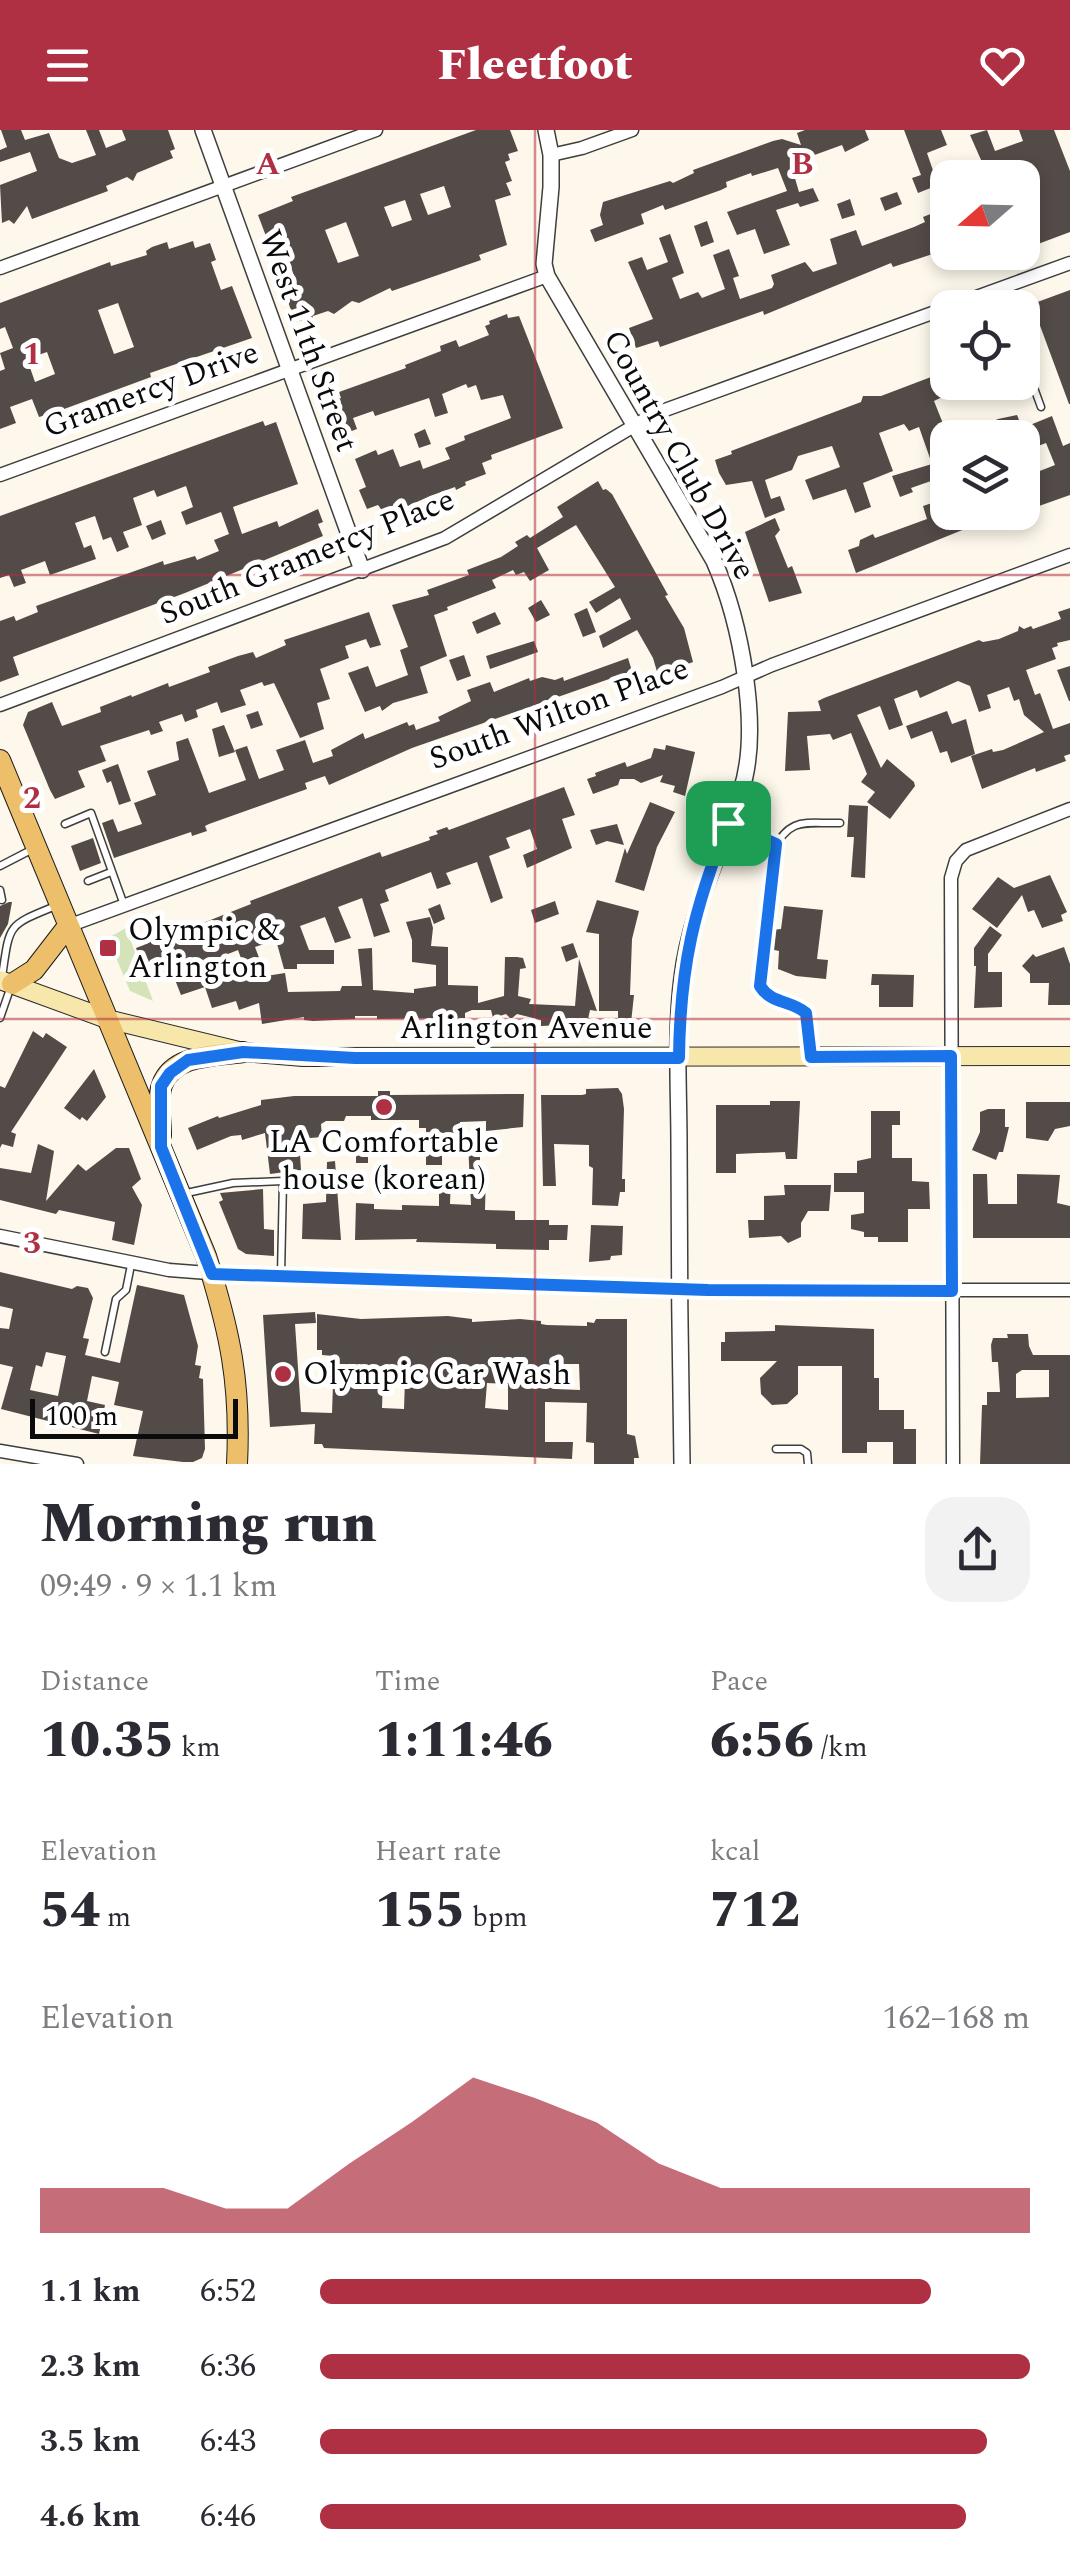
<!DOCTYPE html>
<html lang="en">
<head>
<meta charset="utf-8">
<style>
	body { margin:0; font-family:Spectral,serif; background:#f2f2f3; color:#2b2b33; height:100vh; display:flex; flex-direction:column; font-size:38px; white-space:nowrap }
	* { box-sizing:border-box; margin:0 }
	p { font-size:32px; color:#7c7c81 }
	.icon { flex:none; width:55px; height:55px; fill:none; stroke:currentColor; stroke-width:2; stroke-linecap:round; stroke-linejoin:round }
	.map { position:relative; height:1334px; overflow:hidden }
	.drawer { display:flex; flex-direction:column; background:#fff; flex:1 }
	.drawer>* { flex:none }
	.needle { width:65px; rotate:250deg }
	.controls { position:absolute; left:930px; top:30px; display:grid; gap:20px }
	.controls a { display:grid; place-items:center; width:110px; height:110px; border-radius:20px; background:#fff; box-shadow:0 5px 15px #0003; font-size:50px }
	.scale { position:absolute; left:30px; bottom:25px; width:208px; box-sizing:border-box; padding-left:10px; border:5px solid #0b0b0b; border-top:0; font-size:28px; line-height:35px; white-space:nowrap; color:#0b0b0b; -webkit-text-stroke:8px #fff; paint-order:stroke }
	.pin { position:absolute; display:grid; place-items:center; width:85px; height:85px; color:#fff; margin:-42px; border-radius:20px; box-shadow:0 5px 15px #0006 }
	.round { display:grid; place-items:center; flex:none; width:105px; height:105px; border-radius:30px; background:#f2f2f3 }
	.summary { display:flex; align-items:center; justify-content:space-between; height:170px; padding:0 40px }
	h1 { font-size:55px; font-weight:800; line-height:75px }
	.stats { display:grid; grid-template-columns:repeat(3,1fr); gap:15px; height:170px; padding:10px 40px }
	.stats div { display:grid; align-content:center }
	.stats b { font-size:50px; font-weight:800 }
	.stats small { font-size:28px; font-weight:400 }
	.stats p { font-size:28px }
	.chart { height:280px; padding:20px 40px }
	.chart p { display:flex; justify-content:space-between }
	.chart svg { width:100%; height:180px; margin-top:10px; fill:#af3043; opacity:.7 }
	ul { padding:0 40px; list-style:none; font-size:32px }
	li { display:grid; grid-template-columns:160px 120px 1fr; align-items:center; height:75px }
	li i { height:25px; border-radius:12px; background:#af3043 }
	header { display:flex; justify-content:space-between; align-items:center; height:130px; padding:0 40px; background:#af3043; color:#fff; font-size:45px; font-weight:800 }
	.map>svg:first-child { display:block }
	.green { fill:#d4e4b8 }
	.building { fill:#534b48; fill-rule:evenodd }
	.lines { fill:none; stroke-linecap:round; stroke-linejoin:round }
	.service-casing { stroke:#3e3e3e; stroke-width:9 }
	.minor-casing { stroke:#3e3e3e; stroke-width:15 }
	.tertiary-casing { stroke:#3e3e3e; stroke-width:18 }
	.secondary-casing { stroke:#2d2d2d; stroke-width:20 }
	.primary-casing { stroke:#1c1c1c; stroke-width:22 }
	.service { stroke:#fff; stroke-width:6 }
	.minor { stroke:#fff; stroke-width:12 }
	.tertiary { stroke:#fff; stroke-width:15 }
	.secondary { stroke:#f8e7ab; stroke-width:18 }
	.primary { stroke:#edbf6b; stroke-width:20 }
	.route-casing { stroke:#fff; stroke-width:20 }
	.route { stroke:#1a73e8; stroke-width:12 }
	.grid { fill:none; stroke:#af3043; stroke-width:2.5; stroke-opacity:0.55 }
	.poi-dot { fill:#af3043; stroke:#fff; stroke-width:4 }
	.labels { text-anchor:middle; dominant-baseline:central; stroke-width:10; stroke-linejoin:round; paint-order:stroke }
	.street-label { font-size:32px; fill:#0b0b0b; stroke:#fff }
	.poi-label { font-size:32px; fill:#0b0b0b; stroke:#fff; text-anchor:start }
	.grid-label { font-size:32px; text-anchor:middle; font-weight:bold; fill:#af3043; stroke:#fff; stroke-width:10; stroke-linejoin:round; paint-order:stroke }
</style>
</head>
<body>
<header><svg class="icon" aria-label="menu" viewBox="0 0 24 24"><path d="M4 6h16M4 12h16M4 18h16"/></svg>Fleetfoot<svg class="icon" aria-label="heart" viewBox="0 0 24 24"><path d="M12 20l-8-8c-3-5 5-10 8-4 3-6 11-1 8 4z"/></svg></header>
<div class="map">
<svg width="1070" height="1334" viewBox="0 0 1070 1334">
	<rect width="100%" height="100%" fill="#fdf8eb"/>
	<path class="green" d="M126,798L153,871L130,861L110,813V807Z"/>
	<path class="building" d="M1,0H21L25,10L49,3L59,28L72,33L96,25L86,0H99L106,18L126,10L122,0H168L175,19L170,21L173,28L137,43L133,51L127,47L106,56L108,61L32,89L27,76L14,94L9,90L2,93L0,55L37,41L30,22L0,32V20L7,17Z
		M476,0H510L518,21L508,24L510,30L505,32L512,51L506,53L511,65L495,70L507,115L479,125L481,130L392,161L390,158L359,173L352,171L334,184L328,181L313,186L309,196L301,190L295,192L283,157L296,151L284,118L272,122L258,85L293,71L291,67ZM444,56L451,77L428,85L420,64ZM405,70L412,90L392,97L384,77ZM346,92L359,126L338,133L325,100Z
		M805,0H865L869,10L845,22L842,15L798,31L797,36L792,38L799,62L813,58L819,71L800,77L798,73L776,80L790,115L764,124L755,99L737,105L727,82L787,61L778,38L752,46L751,43L726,52L727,57L721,60L665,80L663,75L641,84L644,94L595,112L590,100L603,95L600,85L603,72L670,51L673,53L694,43L693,40L773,11L782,9L801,15L797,3Z
		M904,0H941L947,15L927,23L938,55L918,63L912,48L921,45Z
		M987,0L995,21L1023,11L1019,0H1054L1070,41V102L1022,120V48H989L970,5Z
		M897,62L902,74L885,81L880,68Z
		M850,69L855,85L842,89L837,74Z
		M938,81L948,108V119L893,137L891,133L764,185L763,181L660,217L658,211L636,218L629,198L653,189L628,132L642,127L647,140L668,132L659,108L670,104L684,143L672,148L680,169L698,162L702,168L725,159L713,125L729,119L739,146L733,148L740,169L772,158L774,154L771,145L805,132L813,142L837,134L830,109L856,100L862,116L914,97L925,92L923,87Z
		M707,91L714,112L701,117L694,96Z
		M193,111L195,118L210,113L216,130L211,132L221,160L232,156L252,208L150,243L151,247L56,282L39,287L32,269L10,277L16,293L0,299V241L5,239L0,223L13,218L5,197L0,199V173L110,132L111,136L147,125L146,121L152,117L167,112L169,119ZM118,173L134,217L114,224L98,180ZM47,222L55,244L35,252L27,229Z
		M1070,160V274H1069L1032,174Z
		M507,184L508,188L519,186L563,298L491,325L492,329L482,333L486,344L465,352L466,355L456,360L455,357L430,366L386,386L378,375L367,379L359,360L366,357L355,329L376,320L378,325L393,319L400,337L420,330L423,339L450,329L445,318L465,310L464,306L511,288L503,265L481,270L476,255L468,258L466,254L442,264L448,283L435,287L429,268L375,286L373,281L353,288L357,299L336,307L327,281L332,279L329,273L341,268L339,262L406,238L405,235L441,221L440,216L456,210L459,217L489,205L485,196L490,194L489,191Z
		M948,238V252L969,254L934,271L948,306V345L911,358L913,362L900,367L892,346L932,334L919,297L909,301L904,294L879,303L893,341L863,353L871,377L855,383L846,359L813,370L805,350L840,337L832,316L798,326L792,340L765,350L771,369L780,366L785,380L765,388L752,351L726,355L719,343L715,330L732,324L731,321L861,272L863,266H881L931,247L930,244Z
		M982,252H1016V254L986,265Z
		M1017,285L1021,295L1004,301L1007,308H957L998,289Z
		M1052,286L1063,316L1070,313V365L1022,382V348L1055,335L1046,313L1038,316L1030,295Z
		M263,291L265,296L276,292L298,354L233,377L242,404L277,391L279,397L318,379L323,392L318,394L323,406L185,463L13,527L19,545L0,552V491L14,486L16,491L38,482L36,476L163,431L164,435L195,426L197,430L219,421L214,410L229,404L221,382L186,395L181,382L193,377L186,356L157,367L154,360L133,368L142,395L123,402L129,417L117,422L111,407L103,410L95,386L75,393L84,418L91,415L96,429L50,445L45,431L21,440L26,453L14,457L9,445L0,448V386Z
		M425,299L431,314L419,318L414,304Z
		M598,351L603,360L606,359L612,364L668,465L665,466L684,498L693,532L658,545L653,528L637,500L603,518L599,506L631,489L620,468L596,483L589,472L615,457L576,395L537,418L549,440L530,451L524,442L516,445L513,440L492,450L496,458L447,477L448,480L434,485L447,526L420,537L428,563L393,573L382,581L380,576L365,582L348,543L368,536L376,557L408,545L400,520L408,517L392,475L429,465L427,460L469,445L467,440L501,427L518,416L515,412L527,405L530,408L563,387L557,377Z
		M944,369L948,382L1002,384L856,443L848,420L859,416L860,410L873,404L875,408L927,389L923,376Z
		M775,388L780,400L775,406L788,438L792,436L802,463L769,472L745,402Z
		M161,390L166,404L152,410L146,396Z
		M541,470L550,485L536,492L528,478Z
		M587,478L596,502L583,507L574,484Z
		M1070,478V510L1057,513L1058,516L1052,518L1056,529L1026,540L1035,565L1040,563L1053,599L1070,593V624L1064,626L1066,631L1036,642L1035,638L982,659L971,626L992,619L993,622L1003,620L1044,602L1024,585L1019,569L1014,571L1009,557L987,565L991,578L979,582L970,556L958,551L920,568L917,560L894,569L903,595L889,600L880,576L857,585L881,638L887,629L914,652L915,656L890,689L867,672L875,662L861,652L867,644L851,603L833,610L830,604L807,606L810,640L785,641L788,582L821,581L818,571L824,568L979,510L983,512L999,509L1018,501L1019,496L1024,499L1031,496L1033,499L1061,489L1058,482Z
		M369,482L381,515L370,518L366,509L345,516L349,528L320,539L330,569L317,573L324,599L300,608L274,553L264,556L262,552L240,560L246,575L221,583L217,572L196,580L198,587L185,592L182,584L159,592L163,601L151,605L149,600L100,616L106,631L78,641L85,657L55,669L50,660L23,595L28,582L52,572L62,596L101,582L100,577L131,565L132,567L168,553L169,557L210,542L208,537L238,526L253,522L256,528L286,515L284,510Z
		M495,482L501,494L477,504L472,492Z
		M534,511L538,522L490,539L486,526Z
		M464,525L471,546L457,551L449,530Z
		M628,528L632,541L412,618L329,655L325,646L305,653L307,659L209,694L205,696L207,701L192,706L191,702L114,728L102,693L113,689L118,702L142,694L134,673L156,665L147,641L179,630L176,612L188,608L209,663L246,650L235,620L247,616L259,649L284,640L276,620L305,610L313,633L333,626L331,620L363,603L365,609L407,592L409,596L414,594L416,600L440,591L438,587L471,571L467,560L490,552L494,562L529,548L530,551L542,547L555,550L563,547L564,551Z
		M1070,536V571H1069L1057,540Z
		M258,581L263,595L251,599L246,585Z
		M947,581L952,594L966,589L975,624L951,633L947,621L940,623L932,601L911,609L906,596Z
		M224,595L235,622L219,627L212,599Z
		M666,615L695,622L685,666L673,662L675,656L660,652L663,645L641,653L634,649H620L618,655L593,664L587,649L596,646L595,643L625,632L627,637L651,628L654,618L665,620Z
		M118,634L131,671L119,675L111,651L107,653L102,640Z
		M564,657L575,685L562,689L572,718L527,738L523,725L537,719L530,699L506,708L510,718L489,726L503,768L491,773L477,732L446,743L451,754L437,759L431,742L385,760L389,771L380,774L390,802L374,807L362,768L338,777L351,808L335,813L325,787L300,796L309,820H334V834H297V839H284L276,810L255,817L266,846L285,843L288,862L340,861L342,856H362L358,819L372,818L373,860L414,863V859L436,856V835L412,832V810L406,792L430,787L433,798L431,816L448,817V855L478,856V873L504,866L505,827H517L523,828L526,838L520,839L518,866L531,869L529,874L575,876L579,829L597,881L590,880L587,894L541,896V890L517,884L511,889L506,884L493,888L491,880H472L465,883V888L377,889V886H355V889L313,891L304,890V887L262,894L259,873L239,880L236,871L212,878L205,857L181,865L172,842L149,851L136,818L144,815L142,810L153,806L155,811L175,804L251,774L250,771L380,722L382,727L430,710L429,707L438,704L436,701L447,697L449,700ZM238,820L246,842L225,849L218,828Z
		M650,672L675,682L657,717L644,761L615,752L625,718L627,724Z
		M849,675L868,676L865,748L851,747L854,707H847Z
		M617,694L624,715L607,711L596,715L590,700Z
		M93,708L101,733L80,741L71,716Z
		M1050,745L1067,782L1061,785L1063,791L1042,798L1034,780L1028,782L1022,765L997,798L972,779L998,747L1014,758Z
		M597,770L639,781L632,809L630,865H634L631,893H618V881H599V804L586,802Z
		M555,771L559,784L535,793L531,780Z
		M9,772H12L8,794L0,808V776Z
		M440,774L445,789L434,794L428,779Z
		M784,776L823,780L817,829L828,830L826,849L796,846L778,839L779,821L770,819L772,800L781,799Z
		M990,796L1002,805L988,824V842H1002V877L974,878L976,836H974V818Z
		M573,813L578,827L566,832L561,817Z
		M1064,817L1070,834V875H1048L1049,853H1030V844L1022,836L1033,824L1036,827Z
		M872,844L914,845L913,877H879V855H871Z
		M33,901L43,908L46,903L67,917L11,1002L16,1004L13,1017L2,1014L0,1018V956L5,958Z
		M94,939L106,967L87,991L82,987L80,990L64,978Z
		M618,958L622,964L624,979L622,1049H625V1062H620L618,1076L592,1075L593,1038L589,1036V1015L554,1014L556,1056H543L541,965H582L586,964V959Z
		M378,961H390V965L524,964L523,997L486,1001V991L460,992V1003H442V1035H426V998H419V990H371V986H346L344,991H326L321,994L322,1007L299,1009L301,1040L270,1044L265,1003L242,1010L241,1005L231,1006L197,1020L188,998L218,986L219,988L261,975V970L294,966H378Z
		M770,971H800L797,1029H786L785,1022L736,1024V1043H716V975H770Z
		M1026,972H1070V996L1055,999L1048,1011L1026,1008Z
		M988,979H1005V997H1009L1003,1022H999L996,1030L972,1020L980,1002V982Z
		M871,981H900V995H892V1028H912V1051L929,1052L930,1079H908V1112H878V1107H864V1102L851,1099V1085L864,1083V1062H834V1043H857V1031L871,1028Z
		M356,1013H368V1033H356Z
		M468,1013H480V1042H486L485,1080L515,1081V1090H549V1095H568L567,1110H549V1120L496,1119V1114L416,1112L417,1109L355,1110L356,1073L374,1074V1079L402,1080V1075L439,1076V1043H451L450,1074L471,1075Z
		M38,1014L54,1021L46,1071L78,1034L86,1041L116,1018H129L141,1049L132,1057L142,1075L134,1115L112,1110L115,1092L59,1080L56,1084L0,1070V1038L31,1043Z
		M335,1031L341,1110L302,1109L303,1074L326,1072L327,1032Z
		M973,1044H987L988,1074H1017V1044L1060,1045L1057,1073L1070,1076V1108H973Z
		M784,1055H831L829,1081H808L801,1093V1107L788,1113L781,1106L749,1108L748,1090H764V1066L785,1065Z
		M263,1059L264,1099L274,1100V1126L246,1124L238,1119L219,1072L223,1070L220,1063Z
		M591,1095L623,1096L622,1125L611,1126L610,1130L589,1132Z
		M0,1142L72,1159L77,1156L88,1158L93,1168L83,1208L89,1209L85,1225L120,1233L137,1155L184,1165L198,1216L195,1235L201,1236L199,1248L203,1249L205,1319L202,1328L193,1332H183L133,1326L143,1281L114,1275L119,1252L92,1246L87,1271L105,1275L99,1304L1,1279L13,1237L0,1234V1198L9,1199L13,1179L0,1176ZM46,1222L66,1226L58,1266L30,1260L36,1235L42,1237Z
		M315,1182L316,1193L295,1194L301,1282L332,1283L334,1226L322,1225V1220H317V1184L361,1189L448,1186L472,1189V1192L520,1189L541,1191V1194L547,1195L587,1196V1192L594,1193L596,1189H627V1304L635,1306L639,1328H634V1334H594V1313L586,1312L587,1273L545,1272V1312H573L572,1329L324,1318L322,1314H314L315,1294L270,1297L263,1185ZM555,1234H579L580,1260L555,1259ZM383,1249L405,1250L404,1279L382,1278ZM487,1253L508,1254V1280L485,1278Z
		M775,1195L874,1199V1248H879V1280H904V1299H916V1334H893V1312H867V1323H842V1236H798V1264L787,1274L772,1275L761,1264L760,1248L777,1231H721V1212H725V1202L775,1201Z
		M1007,1204H1028L1029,1216L1033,1225H1070V1334H980L982,1275H987V1262H1000L998,1232H992L991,1215L993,1208H1008ZM1022,1240H1049V1267L1016,1268V1244Z"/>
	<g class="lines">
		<g class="service-casing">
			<path id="service" d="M999,159L1005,178
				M1022,225L1041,277
				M65,694L91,683L124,775
				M730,694L776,714
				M0,736L31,720
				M88,751L111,742
				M0,760L2,770
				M2,847C10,792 7,796 58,775
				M0,888L10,859
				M811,926C809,869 809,886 766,865L760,856L773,720C791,686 805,694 840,693
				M182,1064L233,1053L283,1051L281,1145
				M105,1222L116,1169L126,1160L131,1135
				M776,1319H801L807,1323L808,1334"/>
		</g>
		<g class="minor-casing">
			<path id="minor" d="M551,25L582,18L632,0
				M0,138L376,0
				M0,345L547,146
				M0,575L445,408L654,284L1070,133
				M68,796L722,557L772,535L1070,425
				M0,1106L169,1140L247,1146L708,1160H1070
				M0,1321L77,1334
				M953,1334L951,748L956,731L966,720L1070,679"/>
		</g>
		<g class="tertiary-casing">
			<path id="tertiary" d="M203,0L362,440
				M546,0L551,25V57L544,134L547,146L714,431C740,490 762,598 741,661C721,724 690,781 682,848C675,903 679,960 679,1015C679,1121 680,1228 682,1334"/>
		</g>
		<g class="secondary-casing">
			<path id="secondary" d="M0,850L107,889L243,922L303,927L1070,926"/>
		</g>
		<g class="primary-casing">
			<path id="primary" d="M0,630L206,1126C230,1202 241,1253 237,1334
				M12,854L34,840L68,796
				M161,1005C161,990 157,968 162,955C173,924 216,926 243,922"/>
		</g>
		<use href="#service" class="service"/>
		<use href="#minor" class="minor"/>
		<use href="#tertiary" class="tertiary"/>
		<use href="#secondary" class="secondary"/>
		<use href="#primary" class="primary"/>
	</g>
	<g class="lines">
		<g class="route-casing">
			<path id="route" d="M728,693L776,714L760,856C771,874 791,870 806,883L811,927L951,926L952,1161L708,1160L212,1144L161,1017V956L170,943L188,930L243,922L355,928H679C680,836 694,778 728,693Z"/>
		</g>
		<use href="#route" class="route"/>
	</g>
	<path class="grid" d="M535,0V1334M0,445H1070M0,889H1070"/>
	<g class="poi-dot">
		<rect x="98" y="808" width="20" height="20" rx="5"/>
		<circle cx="384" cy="977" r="10"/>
		<circle cx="283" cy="1244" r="10"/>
	</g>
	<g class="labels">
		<g class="street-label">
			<text transform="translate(308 211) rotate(70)">West 11th Street</text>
			<text transform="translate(151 260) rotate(-20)">Gramercy Drive</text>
			<text transform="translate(679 325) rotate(61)">Country Club Drive</text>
			<text transform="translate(307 427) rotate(-22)">South Gramercy Place</text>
			<text transform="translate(559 584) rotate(-20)">South Wilton Place</text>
			<text x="526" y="898">Arlington Avenue</text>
		</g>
		<g class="poi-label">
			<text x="128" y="800">Olympic &amp;<tspan x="128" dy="37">Arlington</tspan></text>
			<text x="384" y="1012" text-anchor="middle">LA Comfortable<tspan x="384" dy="37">house (korean)</tspan></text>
			<text x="303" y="1244">Olympic Car Wash</text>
		</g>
	</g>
	<g class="grid-label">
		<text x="268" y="44">A</text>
		<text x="802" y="44">B</text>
		<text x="32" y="234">1</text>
		<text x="32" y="678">2</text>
		<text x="32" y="1123">3</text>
	</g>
</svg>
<div class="controls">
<a><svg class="needle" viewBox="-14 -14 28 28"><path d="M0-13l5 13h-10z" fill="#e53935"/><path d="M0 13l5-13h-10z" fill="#7c7c81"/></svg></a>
<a><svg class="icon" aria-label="locate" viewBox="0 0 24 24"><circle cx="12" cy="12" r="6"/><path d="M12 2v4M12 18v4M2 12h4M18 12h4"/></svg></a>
<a><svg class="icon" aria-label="layers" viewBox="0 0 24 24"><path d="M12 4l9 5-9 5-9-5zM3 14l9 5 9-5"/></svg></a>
</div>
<div class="scale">100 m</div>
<div class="pin" style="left:728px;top:693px;background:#1e9e55"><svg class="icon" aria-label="arrive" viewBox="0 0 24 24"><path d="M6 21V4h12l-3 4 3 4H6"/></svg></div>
</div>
<section class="drawer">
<div class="summary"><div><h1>Morning run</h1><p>09:49 · 9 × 1.1 km</p></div><a class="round"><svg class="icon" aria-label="share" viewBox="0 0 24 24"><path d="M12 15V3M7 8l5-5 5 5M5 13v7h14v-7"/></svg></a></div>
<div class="stats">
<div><p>Distance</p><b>10.35<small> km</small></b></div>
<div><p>Time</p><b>1:11:46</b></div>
<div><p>Pace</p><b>6:56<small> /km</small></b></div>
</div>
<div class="stats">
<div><p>Elevation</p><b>54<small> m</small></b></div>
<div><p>Heart rate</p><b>155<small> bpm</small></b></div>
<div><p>kcal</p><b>712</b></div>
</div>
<div class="chart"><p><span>Elevation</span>162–168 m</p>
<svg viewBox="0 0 160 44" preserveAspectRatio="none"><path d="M0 44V33L10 33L20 33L30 38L40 38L50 27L60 17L70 6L80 11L90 17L100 27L110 33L120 33L130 33L140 33L150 33L160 33V44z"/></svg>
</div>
<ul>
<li><b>1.1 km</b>6:52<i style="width:86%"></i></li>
<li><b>2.3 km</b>6:36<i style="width:100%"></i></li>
<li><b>3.5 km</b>6:43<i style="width:94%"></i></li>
<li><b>4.6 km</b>6:46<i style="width:91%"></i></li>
</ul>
</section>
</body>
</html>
